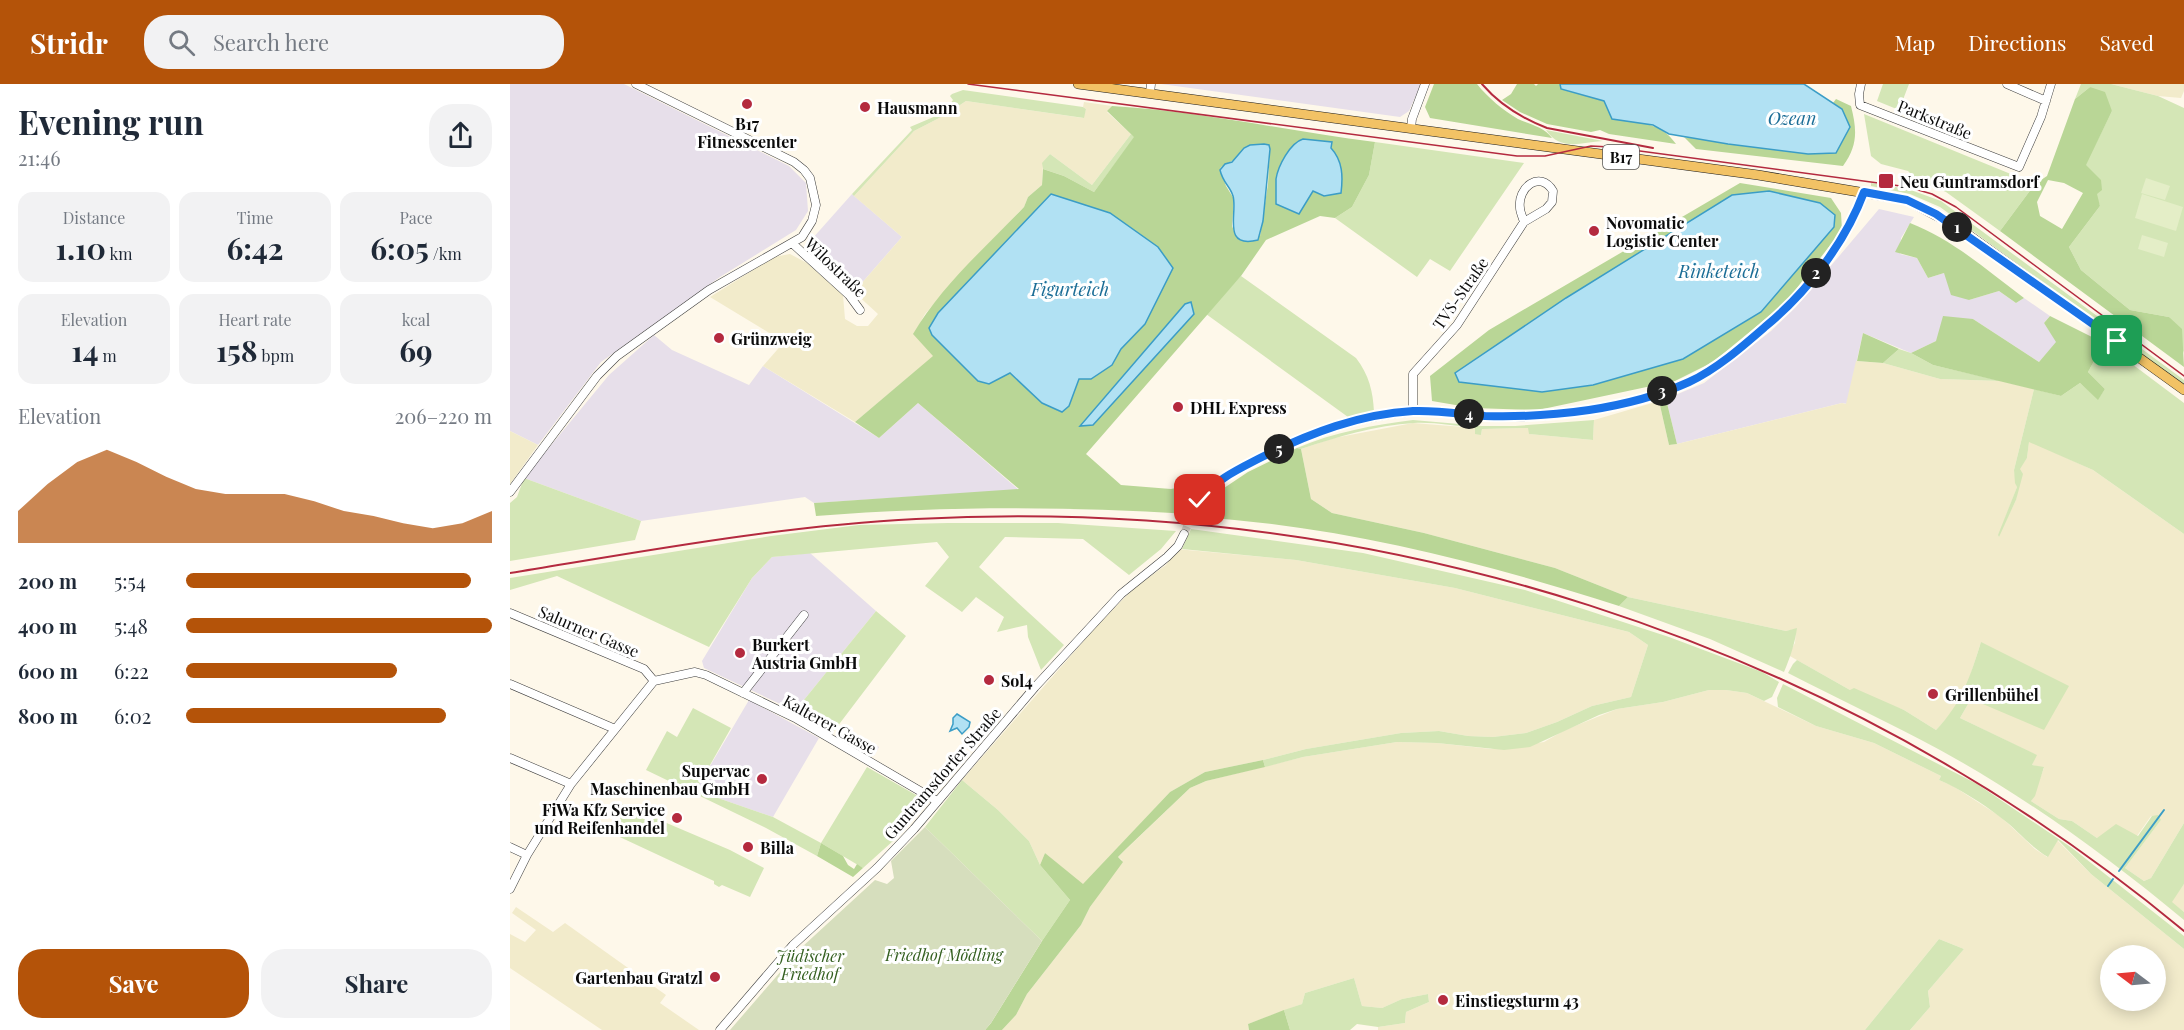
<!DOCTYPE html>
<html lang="en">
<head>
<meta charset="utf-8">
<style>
	body { margin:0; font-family:"Playfair Display",serif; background:#f2f2f3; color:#1f2937; height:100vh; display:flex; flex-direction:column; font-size:22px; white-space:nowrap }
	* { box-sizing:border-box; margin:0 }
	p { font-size:20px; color:#747a83 }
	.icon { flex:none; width:33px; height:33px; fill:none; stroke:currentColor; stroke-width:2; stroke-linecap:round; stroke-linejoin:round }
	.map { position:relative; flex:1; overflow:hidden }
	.side { display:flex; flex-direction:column; background:#fff; width:510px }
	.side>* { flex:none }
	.needle { width:39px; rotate:286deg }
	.buttons { position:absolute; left:1590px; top:861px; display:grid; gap:12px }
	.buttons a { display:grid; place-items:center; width:66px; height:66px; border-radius:50%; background:#fff; box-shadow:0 3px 15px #0003; font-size:30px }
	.pin { position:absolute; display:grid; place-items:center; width:51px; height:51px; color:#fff; margin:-26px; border-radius:12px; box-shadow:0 3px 9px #0006 }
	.km { position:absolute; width:30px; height:30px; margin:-15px; border-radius:50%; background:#222; color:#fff; font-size:16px; line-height:30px; text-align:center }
	.round { display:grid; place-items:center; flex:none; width:63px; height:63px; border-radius:24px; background:#f2f2f3 }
	.overview { display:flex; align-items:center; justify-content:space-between; height:102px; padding:0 18px }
	h1 { font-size:33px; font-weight:700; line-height:45px }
	.stats { display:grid; grid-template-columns:repeat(3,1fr); gap:9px; height:102px; padding:6px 18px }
	.stats div { display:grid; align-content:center; border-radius:15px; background:#f2f2f3; text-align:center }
	.stats b { font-size:30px; font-weight:700 }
	.stats small { font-size:16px; font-weight:400 }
	.stats p { font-size:16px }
	.chart { height:168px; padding:12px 18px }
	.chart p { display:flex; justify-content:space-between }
	.chart svg { width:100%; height:108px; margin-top:6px; fill:#b45309; opacity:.7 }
	.action { display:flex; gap:12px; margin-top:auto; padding:12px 18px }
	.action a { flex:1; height:69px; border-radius:24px; background:#b45309; color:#fff; font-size:24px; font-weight:700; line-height:69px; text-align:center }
	.action a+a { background:#f2f2f3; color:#1f2937 }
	ul { padding:0 18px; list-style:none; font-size:20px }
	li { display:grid; grid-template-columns:96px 72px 1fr; align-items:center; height:45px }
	li i { height:15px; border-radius:8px; background:#b45309 }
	header { display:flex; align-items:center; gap:36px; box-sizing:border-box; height:84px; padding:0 30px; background:#b45309; color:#fff }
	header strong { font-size:28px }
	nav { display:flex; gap:33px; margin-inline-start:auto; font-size:21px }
	.search { width:420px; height:54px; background:#f2f2f3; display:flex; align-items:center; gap:15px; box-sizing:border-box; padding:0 21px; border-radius:24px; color:#747a83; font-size:22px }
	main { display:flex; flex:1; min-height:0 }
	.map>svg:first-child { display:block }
	.industrial { fill:#e7dfea }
	.farmland { fill:#f2ebcb; fill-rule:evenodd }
	.green { fill:#d4e6b6 }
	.forest { fill:#b9d696; fill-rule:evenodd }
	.cemetery { fill:#d6debd }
	.pitch { fill:#e4eec7 }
	.water { fill:#b1e1f3; stroke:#3b9dc6; stroke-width:1.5 }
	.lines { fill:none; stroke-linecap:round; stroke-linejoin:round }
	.stream { stroke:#3b9dc6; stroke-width:2 }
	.minor-tunnel { stroke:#dad4c9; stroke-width:8; stroke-dasharray:8 4; stroke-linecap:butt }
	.minor-casing { stroke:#3e3e3e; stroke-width:9 }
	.major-casing { stroke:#1c1c1c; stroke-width:10 }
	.minor { stroke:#fff; stroke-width:8 }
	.major { stroke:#f2c265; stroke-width:9 }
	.tram { stroke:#b42a3f; stroke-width:1.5 }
	.rail { stroke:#b42a3f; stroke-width:2 }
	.route-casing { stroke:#fff; stroke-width:12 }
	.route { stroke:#1a73e8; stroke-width:8 }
	.poi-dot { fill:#b42a3f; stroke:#fff; stroke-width:2 }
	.labels { text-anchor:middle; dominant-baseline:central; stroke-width:6; stroke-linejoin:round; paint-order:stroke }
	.shield { fill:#fff; stroke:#545454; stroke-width:1.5 }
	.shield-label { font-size:15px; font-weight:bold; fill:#0b0b0b }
	.poi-label { font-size:16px; font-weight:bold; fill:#0b0b0b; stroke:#fff; text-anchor:start }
	.street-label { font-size:16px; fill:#0b0b0b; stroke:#fff }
	.park-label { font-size:16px; font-style:italic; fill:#335f1f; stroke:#fff }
	.water-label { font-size:18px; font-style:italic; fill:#1b6d96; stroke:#fff }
</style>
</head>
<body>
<header>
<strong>Stridr</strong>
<div class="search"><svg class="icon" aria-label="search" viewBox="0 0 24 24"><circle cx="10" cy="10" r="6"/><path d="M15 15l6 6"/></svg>Search here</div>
<nav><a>Map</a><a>Directions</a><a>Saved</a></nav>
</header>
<main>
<section class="side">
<div class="overview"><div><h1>Evening run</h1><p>21:46</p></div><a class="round"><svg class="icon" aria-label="share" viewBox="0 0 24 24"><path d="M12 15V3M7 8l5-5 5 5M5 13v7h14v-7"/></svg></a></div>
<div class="stats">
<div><p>Distance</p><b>1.10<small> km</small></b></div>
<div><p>Time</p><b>6:42</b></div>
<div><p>Pace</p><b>6:05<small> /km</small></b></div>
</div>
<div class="stats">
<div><p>Elevation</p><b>14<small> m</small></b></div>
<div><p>Heart rate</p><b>158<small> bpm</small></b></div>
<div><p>kcal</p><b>69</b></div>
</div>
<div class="chart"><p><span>Elevation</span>206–220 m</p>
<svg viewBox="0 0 160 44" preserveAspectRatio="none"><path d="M0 44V31L10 20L20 11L30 6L40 11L50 17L60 22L70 24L80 24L90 24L100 27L110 31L120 33L130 36L140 38L150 36L160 31V44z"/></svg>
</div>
<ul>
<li><b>200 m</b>5:54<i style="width:93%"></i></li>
<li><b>400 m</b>5:48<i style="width:100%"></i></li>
<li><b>600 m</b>6:22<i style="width:69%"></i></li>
<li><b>800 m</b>6:02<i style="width:85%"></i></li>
</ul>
<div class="action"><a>Save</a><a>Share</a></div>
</section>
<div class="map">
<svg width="1674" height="946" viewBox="0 0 1674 946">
	<rect width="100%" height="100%" fill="#fef8ea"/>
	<path class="industrial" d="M0,0H114L279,82L296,99L298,127L286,146L210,193L91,278L28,361L0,347Z
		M651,0H911L899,27L890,33Z
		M342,110L392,153L344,208L294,164Z
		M1369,125L1404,133L1391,154L1390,170L1407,174L1418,194L1434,189L1459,216L1489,207L1506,219L1514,214L1540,232L1534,239L1547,258L1529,278L1463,235L1426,257L1401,269L1353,249L1337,320L1332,319L1167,360L1156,315L1194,299L1261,247L1286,223Z
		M144,251L162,266L239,301L253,282L369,354L408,319L509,406L304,419L295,413L131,437L14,394L99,291Z
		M300,469L366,527L285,627L194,584L192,577L242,494L262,473Z
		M239,616L309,654L263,733L208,714L187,704Z
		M359,657L369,663L364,672L352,665Z"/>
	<path class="farmland" d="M1601,0H1674V7L1671,14L1648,12Z
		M456,17L573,34L576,25L573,23L574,18L602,22L597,28L621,50L582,101L540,70L533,79L532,101L518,113L514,123L457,182L415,230L404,250L424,272L345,338L253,282L274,258L200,213L264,173L280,170L297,179L333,211L335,235L347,242H358L368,230L344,208L392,153L344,112L404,47L435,31Z
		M1346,277L1373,279L1430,295L1491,297L1524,305L1504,386L1507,403L1488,453L1506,416L1509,385L1517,374L1519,357L1583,386L1674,450V739L1641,794L1634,797L1615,784L1651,736L1641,732L1627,752L1587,754L1562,737L1549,735L1521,717L1534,684L1522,681L1526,671L1450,634L1461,615L1471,558L1457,602L1442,629L1426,646L1394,626L1340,606L1278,571L1285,559L1286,545L1276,547L1118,513L1045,484L914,449L822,429L801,415L791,365L824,354L903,339L966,344L971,351L972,345L1019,344V350L1083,356L1084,336L1149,317L1159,361L1167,360L1332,319L1336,320Z
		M0,347L28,361L0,400Z
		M666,465L786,476L945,504L1119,548L1138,561L1121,613L1082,622L1047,638L1016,649L983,653L958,652L929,647L891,649L796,665L753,676L695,688L660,708L573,801L535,769L530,781L519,757L488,726L452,696L586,543L624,504L656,481Z
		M1199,606H1216L1237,609L1306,642L1364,659L1431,692L1429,696L1443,702L1491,733L1525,765L1537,773L1547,756L1581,790L1674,865V946H1400L1420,923L1418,907L1454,865L1429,855L1355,946H868V943L895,939L896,928L919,918L918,910L892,915L872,924L852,922L844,894L795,909L792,920L738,940L739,946H492L506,931L517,910L571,841L580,823L612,776L608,773L680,704L696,697L793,673L887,658L927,659L981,665L1034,658L1055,646L1107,625L1153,618ZM1600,872H1646V916H1600Z
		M1674,800V828L1661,818Z
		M6,823L43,848L55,839L156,911L150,919L189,946H92L0,884V850L15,858L26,846L2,829Z"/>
	<path class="green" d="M1373,0H1399L1389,26L1367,17Z
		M1571,0H1601L1648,12L1674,24V269L1659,233L1620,226L1571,186L1559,163L1590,122L1575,81L1602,27L1580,3L1565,15Z
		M453,6L573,23L576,25L574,34L456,17L435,31L404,47L344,112L342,110L402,46L400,43L433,29L443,16L440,12L442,10Z
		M1354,30L1525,100L1490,147L1436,108L1401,94V90L1398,87L1371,80L1361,72Z
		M1036,46L1093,57C1071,58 1051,68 1036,46Z
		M621,50L625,53L584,108L554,92L533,85L532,79L540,70L582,101Z
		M865,58L1014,79L940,187L920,175L907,193L825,134L842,123L859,91Z
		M1361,99L1398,105L1431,117L1674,296V302L1430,123L1400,110L1361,102Z
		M731,192L846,274C859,291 863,307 864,328L838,333L696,230Z
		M1594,259L1674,319V450L1583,386L1519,358L1517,374L1510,385L1513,390L1506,416L1489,453L1488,451L1507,403L1505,399L1504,386L1524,305L1551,312L1570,299L1588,315L1595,305L1578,288Z
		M1389,265L1401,269L1423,281L1491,297L1430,295L1373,279Z
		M903,336L972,342H1005L1084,336L1083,356L1019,350L1018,344L972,345L971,351L965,350V344C945,342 925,338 904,339C866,341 827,353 791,365L787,364C824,348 864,341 903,336Z
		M14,394L131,437L125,456L0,477V419L7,413Z
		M438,439H548L666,447L651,465L619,491L573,455L495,453L469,483L554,561L531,586L518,553L517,541L487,548L494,533L466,513L452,528L415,502L439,473L427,458L262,473L242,494L199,563L47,492L0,506V494L261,452L349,441Z
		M681,445L853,469L1015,506L1159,553L1252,588L1269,598L1262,613L1254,617L1237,609L1216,606H1199L1153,618L1107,625L1089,631L1020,663L994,666L927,659L887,658L793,673L755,683L753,676L796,665L891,649L929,647L958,652L983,653L1016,649L1047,638L1082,622L1121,613L1138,561L1119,548L945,504L786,476L672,465Z
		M1118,513L1276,547L1287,544C1285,559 1280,574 1274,588L1200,555L1109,522Z
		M366,527L396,552L327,643L323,648L285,627Z
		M1471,558L1559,602L1534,646L1461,615L1450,634L1527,671L1522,681L1534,683L1525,712L1521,717L1549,735L1562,737L1587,754L1606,740L1628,752L1642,732L1648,731L1651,736L1615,784L1634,797L1641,794L1674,739V800L1662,818L1674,828V836C1598,773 1516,713 1430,666C1380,639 1329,615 1278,589L1283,580L1287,576L1340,606L1344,604L1394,626L1426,646C1452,619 1460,593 1471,558Z
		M1273,600L1467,700L1562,764L1674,852V865L1581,790L1548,756L1538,773C1519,762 1507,745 1490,733C1472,719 1450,705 1429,696L1431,692L1364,659L1306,642L1268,623L1267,614Z
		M183,624L221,644L187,704L208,714L263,733L311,759L357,683L413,715V721L383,757L353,784L311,759L307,772L256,744L136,686L157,647L167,653Z
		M452,696L488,726L519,757L530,781L560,816L532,857L415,743Z
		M112,720L220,766L254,784L240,813L212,801L209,803L204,800V797L99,748Z
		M1429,855L1454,865L1418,907L1420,923L1400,946H1355Z
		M844,894L852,922L872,924L892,915L918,910L919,918L896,928L895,939L868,943L847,940L840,946H780L774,926L792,920L795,909Z"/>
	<path class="forest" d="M924,0H967C978,14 993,26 1008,35C1021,41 1034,43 1042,54L920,34L915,23Z
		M1007,0H1024L1026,2L1028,0H1050L1051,5L1094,17L1103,35C1128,38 1151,38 1166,60L1099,50L1090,46L1081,48L1037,40L1010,28L992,16L1001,10Z
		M1580,3L1595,8L1602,27L1576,81L1591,96L1592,106L1587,110L1590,122L1559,163L1571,186L1620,226L1659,233L1672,245L1674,283L1490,147L1525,100L1537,92L1565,15ZM1538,96L1554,99L1573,109L1552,145L1530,132L1527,118Z
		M1326,15L1341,22C1347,46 1348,61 1333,82L1186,65L1174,53L1298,70L1332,25L1323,19Z
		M602,22C690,27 777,47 865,58L859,91L842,123L825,134L810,132L756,156L731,192L576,370L611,401L661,405L671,403L683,411L679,430C554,422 432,422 306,432L304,419L509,405L408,319L369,354L345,338L423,272L403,250C431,202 476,163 514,123L518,113L532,101L533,85L554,92L584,108L624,53L597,27ZM754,60L759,62L760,65L758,100L750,152H726L722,142L724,115L716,102L710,86L711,83L748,62ZM821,64L824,67L814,112L803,106ZM541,111L663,184L635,240L611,265L602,281L569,294L559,322L551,328L532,319L500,289L419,244L428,229ZM681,218L571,341L675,220Z
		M1230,99L1321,114L1331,129L1332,146L1276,218L1203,278L1165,297L1028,326L963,324L922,317L920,292L979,246ZM1222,111L1032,308L949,297L946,289L1056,214Z
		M1400,139C1442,155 1478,187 1514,214L1506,219L1489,207L1459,216L1441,211L1434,189L1418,194L1407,174L1385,168Z
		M1433,232L1463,235L1529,278L1546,258L1534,239L1540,232L1594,259L1578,288L1595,305L1588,316L1570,299L1551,312L1423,281L1401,269L1426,257Z
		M1353,249L1389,265L1373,279L1347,277Z
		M1156,315L1167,360L1159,361L1149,317Z
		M787,364L791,365L801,415L822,429L914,449L1045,484L1118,513L1109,522C972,478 830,442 687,433L702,412L738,388Z
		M753,676L755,683L696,697L680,704L616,765L608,773L613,778L580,823L571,841L517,910L506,931L492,946H475L481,939L532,857L560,816L530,781L535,769L573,800L660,708L695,688Z
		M311,759L333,772L338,781L344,785L347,780L353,784L343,793L307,772Z
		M774,926L780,946H739L738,940Z"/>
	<path class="cemetery" d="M415,743L532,857L481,939L475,946H220L292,863L365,796L377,800L384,794L381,777Z"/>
	<path class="pitch" d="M1636,94L1660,102L1655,116L1631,109Z
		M1632,110L1673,123L1666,147L1625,134Z
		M1632,151L1658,159L1654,173L1628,165Z"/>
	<path class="water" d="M1050,0H1294L1332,25L1340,43L1326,69L1298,70L1218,60L1159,50L1143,41L1102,35L1094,17L1051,5Z
		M793,55L822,58L821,64C833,77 833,93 831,109L814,112L803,107L789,130L766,120C766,111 766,103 766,95C768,82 780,59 793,55Z
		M754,60L759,61L760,65L753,137L748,156C711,165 728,129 723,112C720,102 713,99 710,86L715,80L722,78L734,64L740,61Z
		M1259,107L1310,119L1325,131L1324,143L1251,228L1173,275L1083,301L1032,308L949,298L945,289L1056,214L1222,111Z
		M541,110L600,129L648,163L663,184L635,240L611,265L602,281L581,295H569L559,322L552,328L532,319L500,289L479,300L468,297L422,251L419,244L428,229Z
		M681,218L684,230L583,341L570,342L675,220Z
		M447,630L460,638L459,643L452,650L447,644L440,647L443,640V634Z"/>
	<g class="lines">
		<path class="stream" d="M1609,787L1654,726
			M1598,802L1603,795"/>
		<path class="minor-tunnel" d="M674,450L684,426"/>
		<g class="minor-casing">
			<path id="minor" d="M1351,0L1349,10L1350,21L1509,83L1531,33L1541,0
				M1497,0L1536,17
				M640,9L641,0
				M901,44L902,35L915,0
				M283,160L339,211L350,226
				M903,327V290L947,241L1014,138L1036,125L1042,118L1043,107C1030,85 1007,104 1010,124C1010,128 1013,134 1014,138
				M0,408L87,292L107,272L199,206L292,153L302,137L306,121L300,94L294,86L284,78L126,0
				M684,426C702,396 724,387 754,372C801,348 849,332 901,328C936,325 971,333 1005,333C1063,332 1125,321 1178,298C1207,286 1232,262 1256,242C1297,207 1335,160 1354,108
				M0,529L134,585L144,597
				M0,600L105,645
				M233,609L294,531
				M0,674L61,700
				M0,763L17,771
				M0,805L17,771L61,700L144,597L185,588L196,591L287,635L427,717
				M210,946L283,861L367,784L404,745L525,603L611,510L657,473L668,462L674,450"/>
		</g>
		<g class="major-casing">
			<path id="major" d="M568,0L1248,91L1397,116L1446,142L1674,306"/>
		</g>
		<use href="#minor" class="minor"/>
		<use href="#major" class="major"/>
		<path class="tram" d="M458,0L1007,72H1035L1081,62L1100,63L1398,103L1422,110L1446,123L1674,292"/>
		<path class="rail" d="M972,0C990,21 1011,34 1037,44L1143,64
			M0,489C135,467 269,442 406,435C867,411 1318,552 1674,847"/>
	</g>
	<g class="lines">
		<g class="route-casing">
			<path id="route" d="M690,416C706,395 729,385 752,373C800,349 850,330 903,327C927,326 951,330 975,332C1010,333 1045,331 1079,326C1112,321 1148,312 1179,298C1207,285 1233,262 1256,242C1298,207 1335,159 1354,108L1397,116L1426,130L1607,257"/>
		</g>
		<use href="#route" class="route"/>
	</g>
	<g class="poi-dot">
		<circle cx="237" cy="20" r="6"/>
		<circle cx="355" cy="23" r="6"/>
		<rect x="1368" y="89" width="16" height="16" rx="3"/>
		<circle cx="1084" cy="147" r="6"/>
		<circle cx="209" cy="254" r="6"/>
		<circle cx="668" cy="323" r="6"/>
		<circle cx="230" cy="569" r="6"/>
		<circle cx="479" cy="596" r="6"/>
		<circle cx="1423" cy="610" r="6"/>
		<circle cx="252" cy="695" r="6"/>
		<circle cx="167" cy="734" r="6"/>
		<circle cx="238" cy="763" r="6"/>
		<circle cx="205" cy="893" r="6"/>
		<circle cx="933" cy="916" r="6"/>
	</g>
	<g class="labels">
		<rect class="shield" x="1093" y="61" width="36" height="24" rx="4.5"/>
		<g class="shield-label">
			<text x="1111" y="73">B17</text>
		</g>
		<g class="poi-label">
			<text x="367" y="23">Hausmann</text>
			<text x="237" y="39" text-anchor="middle">B17<tspan x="237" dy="18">Fitnesscenter</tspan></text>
			<text x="1390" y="97">Neu Guntramsdorf</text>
			<text x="1096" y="138">Novomatic<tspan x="1096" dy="18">Logistic Center</tspan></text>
			<text x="221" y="254">Grünzweig</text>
			<text x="680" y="323">DHL Express</text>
			<text x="242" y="560">Burkert<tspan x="242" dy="18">Austria GmbH</tspan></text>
			<text x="491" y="596">Sol4</text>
			<text x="1435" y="610">Grillenbühel</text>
			<text x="240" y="686" text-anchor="end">Supervac<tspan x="240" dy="18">Maschinenbau GmbH</tspan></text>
			<text x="155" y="725" text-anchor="end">FiWa Kfz Service<tspan x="155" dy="18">und Reifenhandel</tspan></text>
			<text x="250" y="763">Billa</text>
			<text x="193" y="893" text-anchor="end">Gartenbau Gratzl</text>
			<text x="945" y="916">Einstiegsturm 43</text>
		</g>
		<g class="street-label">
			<text transform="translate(1425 35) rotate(22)">Parkstraße</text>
			<text transform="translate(326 183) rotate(44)">Wilostraße</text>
			<text transform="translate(950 209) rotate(-55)">TVS-Straße</text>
			<text transform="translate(79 547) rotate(23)">Salurner Gasse</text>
			<text transform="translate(320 640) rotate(29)">Kalterer Gasse</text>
			<text transform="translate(432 689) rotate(-49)">Guntramsdorfer Straße</text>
		</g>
		<g class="park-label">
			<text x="434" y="870">Friedhof Mödling</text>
			<text x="300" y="871">Jüdischer<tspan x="300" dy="18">Friedhof</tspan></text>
		</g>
		<g class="water-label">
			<text x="1282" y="34">Ozean</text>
			<text x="1209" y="187">Rinketeich</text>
			<text x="560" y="205">Figurteich</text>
		</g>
	</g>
</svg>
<div class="buttons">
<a><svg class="needle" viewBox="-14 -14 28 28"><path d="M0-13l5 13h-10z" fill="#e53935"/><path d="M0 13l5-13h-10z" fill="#747a83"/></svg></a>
</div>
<div class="pin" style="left:1607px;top:257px;background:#1e9e55"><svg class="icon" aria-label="arrive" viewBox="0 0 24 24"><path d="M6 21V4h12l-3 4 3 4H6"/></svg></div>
<div class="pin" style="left:690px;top:416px;background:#d93025"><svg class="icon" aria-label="check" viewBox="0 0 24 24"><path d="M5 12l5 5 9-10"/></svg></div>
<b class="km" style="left:1447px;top:143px">1</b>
<b class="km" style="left:1306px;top:189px">2</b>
<b class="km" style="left:1152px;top:307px">3</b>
<b class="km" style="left:959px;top:330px">4</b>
<b class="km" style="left:769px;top:365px">5</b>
</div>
</main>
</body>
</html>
